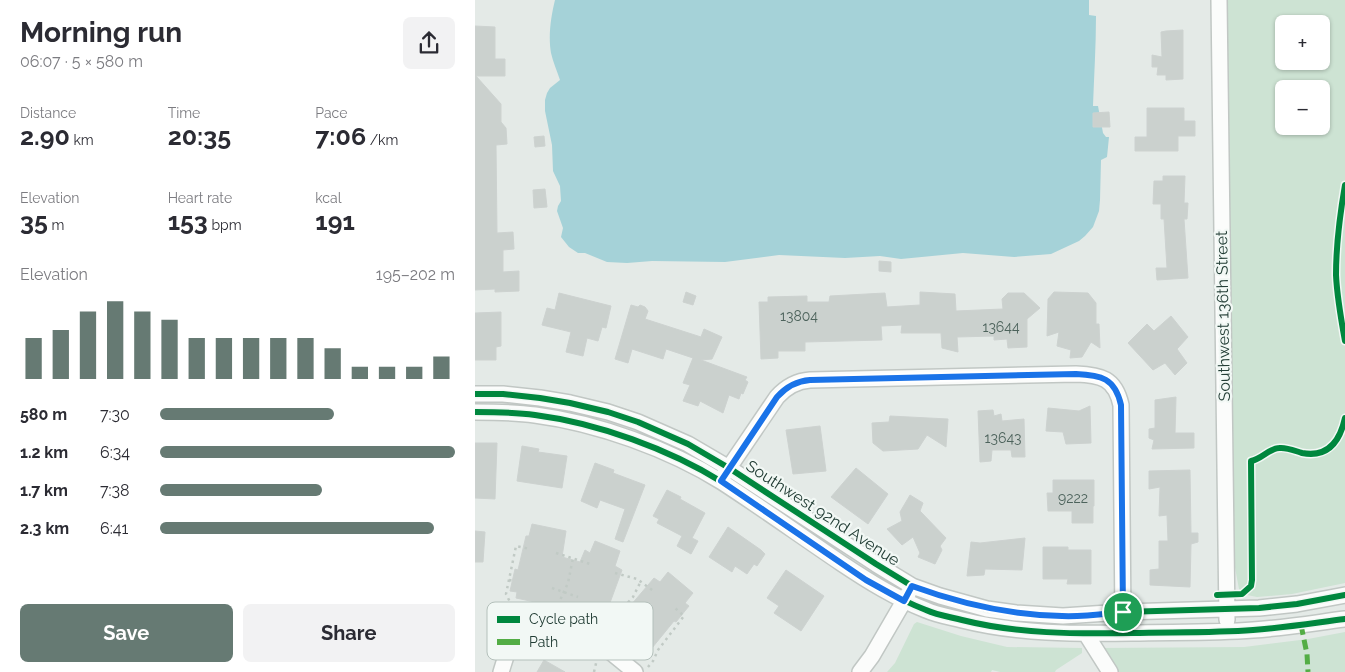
<!DOCTYPE html>
<html lang="en">
<head>
<meta charset="utf-8">
<style>
	body { margin:0; font-family:Raleway,sans-serif; background:#f2f2f3; color:#2b2b33; height:100vh; display:flex; flex-direction:column; font-size:19px; white-space:nowrap }
	* { box-sizing:border-box; margin:0 }
	p { font-size:16px; color:#7c7c81 }
	.icon { flex:none; width:28px; height:28px; fill:none; stroke:currentColor; stroke-width:2; stroke-linecap:round; stroke-linejoin:round }
	.map { position:relative; flex:1; overflow:hidden }
	.details { display:flex; flex-direction:column; background:#fff; width:475px }
	.details>* { flex:none }
	.buttons { position:absolute; left:800px; top:15px; display:grid; gap:10px }
	.buttons a { display:grid; place-items:center; width:55px; height:55px; border-radius:8px; background:#fff; box-shadow:0 1px 4px #0004; font-size:25px }
	.pin { position:absolute; display:grid; place-items:center; width:42px; height:42px; color:#fff; margin:-21px; border:2px solid #fff; border-radius:50%; box-shadow:0 1px 5px #0007 }
	.round { display:grid; place-items:center; flex:none; width:52px; height:52px; border-radius:8px; background:#f2f2f3 }
	.summary { display:flex; align-items:center; justify-content:space-between; height:85px; padding:0 20px }
	h1 { font-size:28px; font-weight:700; line-height:38px }
	.stats { display:grid; grid-template-columns:repeat(3,1fr); gap:8px; height:85px; padding:5px 20px }
	.stats div { display:grid; align-content:center }
	.stats b { font-size:25px; font-weight:700 }
	.stats small { font-size:14px; font-weight:400 }
	.stats p { font-size:14px }
	.chart { height:140px; padding:10px 20px }
	.chart p { display:flex; justify-content:space-between }
	.chart svg { width:100%; height:90px; margin-top:5px; stroke:#667a73; stroke-width:6 }
	.cta { display:flex; gap:10px; margin-top:auto; padding:10px 20px }
	.cta a { flex:1; height:58px; border-radius:8px; background:#667a73; color:#fff; font-size:20px; font-weight:700; line-height:58px; text-align:center }
	.cta a+a { background:#f2f2f3; color:#2b2b33 }
	ul { padding:0 20px; list-style:none; font-size:16px }
	li { display:grid; grid-template-columns:80px 60px 1fr; align-items:center; height:38px }
	li i { height:12px; border-radius:6px; background:#667a73 }
	main { display:flex; flex:1; min-height:0 }
	.map>svg:first-child { display:block }
	.green { fill:#cde3d3; fill-rule:evenodd }
	.water { fill:#a5d2d8 }
	.building { fill:#cbd1ce; stroke:#cdd2d0 }
	.lines { fill:none; stroke-linecap:round; stroke-linejoin:round }
	.minor-casing { stroke:#c1c7c4; stroke-width:18 }
	.path { stroke:#c1cac5; stroke-width:2.5; stroke-dasharray:2.5 4; stroke-linecap:butt }
	.minor { stroke:#fbfcfb; stroke-width:15 }
	.quiet { stroke:#53ad45; stroke-width:5; stroke-dasharray:10 5; stroke-linecap:butt }
	.cycleway-casing { stroke:#f2f8f5; stroke-width:9 }
	.cycleway { stroke:#00873e; stroke-width:6 }
	.route-casing { stroke:#fff; stroke-width:10 }
	.route { stroke:#1a73e8; stroke-width:6 }
	.labels { text-anchor:middle; dominant-baseline:central; stroke-width:4.5; stroke-linejoin:round; paint-order:stroke }
	.number-label { font-size:14px; fill:#4d635c }
	.street-label { font-size:16px; fill:#223d35; stroke:#f2f8f5 }
	.key { fill:#f2f8f5; stroke:#b4c0bb; stroke-width:1 }
	.key-label { font-size:14px; fill:#223d35 }
</style>
</head>
<body>
<main>
<section class="details">
<div class="summary"><div><h1>Morning run</h1><p>06:07 · 5 × 580 m</p></div><a class="round"><svg class="icon" aria-label="share" viewBox="0 0 24 24"><path d="M12 15V3M7 8l5-5 5 5M5 13v7h14v-7"/></svg></a></div>
<div class="stats">
<div><p>Distance</p><b>2.90<small> km</small></b></div>
<div><p>Time</p><b>20:35</b></div>
<div><p>Pace</p><b>7:06<small> /km</small></b></div>
</div>
<div class="stats">
<div><p>Elevation</p><b>35<small> m</small></b></div>
<div><p>Heart rate</p><b>153<small> bpm</small></b></div>
<div><p>kcal</p><b>191</b></div>
</div>
<div class="chart"><p><span>Elevation</span>195–202 m</p>
<svg viewBox="0 0 160 44" preserveAspectRatio="none"><path d="M5 44V24M15 44V20M25 44V11M35 44V6M45 44V11M55 44V15M65 44V24M75 44V24M85 44V24M95 44V24M105 44V24M115 44V29M125 44V38M135 44V38M145 44V38M155 44V33"/></svg>
</div>
<ul>
<li><b>580 m</b>7:30<i style="width:59%"></i></li>
<li><b>1.2 km</b>6:34<i style="width:100%"></i></li>
<li><b>1.7 km</b>7:38<i style="width:55%"></i></li>
<li><b>2.3 km</b>6:41<i style="width:93%"></i></li>
</ul>
<div class="cta"><a>Save</a><a>Share</a></div>
</section>
<div class="map">
<svg width="870" height="672" viewBox="0 0 870 672">
	<rect width="100%" height="100%" fill="#e4eae7"/>
	<path class="green" d="M751,0H870V583L817,594L782,597L772,595L764,589L758,557ZM809,24H846V61H809ZM809,89H846V126H809Z
		M442,622L486,636L532,647L607,648V653L581,670L580,672H525L517,670L516,672H412L420,663L439,624Z
		M870,632V672H642L625,648L769,647L833,639Z"/>
	<path class="water" d="M80,0H614V15L621,16C621,46 619,76 618,106H623L628,133L631,137H634L632,157L626,160L625,200L624,211L618,227L610,236L604,241L576,254L539,257L488,253L426,259L405,256L370,258L304,255L250,262L177,261L152,263L132,262L110,253H103L94,247L86,237L88,228L82,211L83,206L86,201L85,186L78,171L77,145L70,111V100L72,93L75,88L85,80C82,71 78,62 76,53C73,36 76,16 80,0Z"/>
	<path class="building" d="M0,26L20,27V59H30V76H1L26,104V122L31,128L32,144L21,145L22,233L38,232L39,249L28,250V272L44,271V291L20,292V289L0,290Z
		M708,30V79L691,80V75H682L683,67H677V55L687,57L686,32L691,31Z
		M672,108H709V121H720V136H703V151H660V137H672Z
		M634,112L635,127H618V113Z
		M69,136L70,146L60,147L59,137Z
		M688,176H710L709,203H713L712,219H709L713,278L682,280L681,268H692L689,219H686V204H678L679,181H688Z
		M70,189L72,207L59,208L58,190Z
		M404,261L416,262V272L404,271Z
		M211,292L221,296L218,305L208,302Z
		M445,292L480,294L481,311L528,309L527,299L533,293H549L565,308L552,319V347L533,348L532,339L519,340V336L482,337L483,352L467,348L466,333H426L427,325L406,326L407,340L330,342V351H303V358L286,359L284,302H293V297L332,296V302H354L355,296L410,293L412,307L445,305Z
		M579,292L613,293L621,303V324H624L625,348L616,342L607,357L595,358L596,350L582,346L584,332L572,336L573,299Z
		M84,293L136,306L131,328L127,327L123,341L112,338L108,356L91,352L96,332L67,325L72,308L80,310Z
		M156,305L163,307L165,305L170,307L173,311L170,319L226,337L229,329L247,337L237,359L226,360L272,377L270,380L273,382L268,394L266,393L264,399L254,395L248,413L225,401L223,406L208,401L215,385L208,383L218,358L191,349L188,359L157,349L153,363L140,359Z
		M26,312V346L21,347V360H0V313Z
		M696,316L713,337L702,349L712,363L700,375L690,363L678,370L653,343L672,324L679,331Z
		M701,397L700,433H719V448L677,449L679,440L674,438V429L680,428V400Z
		M615,406L616,443L591,444L588,432L571,431L573,408L604,411Z
		M518,410L519,416L526,414L527,421L549,419L550,457H537L536,450H517L516,461L505,462L503,411Z
		M415,416L473,419L471,447L452,435L443,449L408,451L398,443L397,423L414,422Z
		M345,426L351,471L318,474L311,430Z
		M0,443H22L20,499L0,498Z
		M47,446L64,449L63,452L92,456L87,488L42,481Z
		M120,463L139,470L138,473L170,485L148,542L140,539L150,509L125,500L122,508L106,501Z
		M381,468L413,494L393,524L356,497Z
		M715,470L716,533H723V542L716,544L715,587L675,585V570L684,569V541H693L692,515L684,516L685,487L674,489V471Z
		M578,480H619V506H618V523H597V511H573L572,493H578Z
		M192,490L206,497L205,499L230,513L217,538L223,541L216,554L202,546L207,536L182,523L184,519L178,516Z
		M435,495L448,503L445,511L471,538L465,546L467,550L460,564L443,557L445,553L438,537L427,545L412,529L427,521L425,512Z
		M57,524L91,531L87,557L105,562L110,550L115,553L120,541L145,551L140,566L147,570L129,619L127,618L125,624L92,612L93,609L41,598L42,592L35,591L40,569L43,570L51,536H54Z
		M253,527L286,550L290,554L282,566L279,564L272,574L260,566L257,572L234,557Z
		M0,531L10,532L8,562H0Z
		M550,538L547,570L510,569L509,575L492,576L496,542L505,543Z
		M568,547H593V550H616V584H592L593,579H568Z
		M311,570L349,596L326,631L299,613L304,606L292,598Z
		M193,572L218,593L210,603L214,606L201,622L199,621L177,648L175,646L170,653L138,626L179,578L185,582Z
		M69,660L90,672H62Z"/>
	<g class="lines">
		<g class="minor-casing">
			<path id="minor" d="M744,0L752,620
				M0,394H28L65,398L95,403L133,412L163,422L213,444L254,468L401,564L437,586L465,596L512,609L541,613L588,616L648,612L784,608L822,604L870,595
				M0,412C20,412 40,412 60,415C122,423 194,449 247,482C287,508 326,536 366,563C393,581 420,598 451,610C462,615 475,617 487,620C543,634 600,634 657,633C697,632 738,633 778,630C809,628 839,623 870,619
				M249,475L302,397C311,387 321,381 335,380L601,374C626,375 640,378 646,405L648,622
				M611,634L635,672
				M26,672C29,663 37,634 43,629C52,621 114,642 126,647L133,650L160,672
				M385,672L397,656L433,594"/>
		</g>
		<path class="path" d="M81,553L115,564
			M140,573L162,579L180,592
			M34,580L40,581
			M77,588L103,597
			M131,607L143,612
			M146,609L158,619
			M26,610L37,614L40,617
			M35,613L36,604L31,594L41,546L55,549
			M78,617L80,611L93,583L98,558
			M133,635L141,615L158,597L166,581
			M173,667L178,661L183,650L209,616L200,608
			M119,672L122,659"/>
		<use href="#minor" class="minor"/>
		<path class="quiet" d="M826,625L832,654L833,672"/>
		<g class="cycleway-casing">
			<path id="cycleway" d="M870,185C865,214 861,245 861,275C862,297 866,319 870,341
				M0,394H28L65,398L95,403L133,412L163,422L213,444L254,468L401,564L437,586L465,596L512,609L541,613L588,616L648,612L784,608L822,604L870,595
				M0,412C20,412 40,412 60,415C122,423 194,449 247,482C287,508 326,536 366,563C393,581 420,598 451,610C462,615 475,617 487,620C543,634 600,634 657,633C697,632 738,633 778,630C809,628 839,623 870,619
				M742,595L767,594L776,586L777,580L776,461C787,459 793,449 804,448C812,447 820,451 827,453C853,458 865,441 870,418"/>
		</g>
		<use href="#cycleway" class="cycleway"/>
	</g>
	<g class="lines">
		<g class="route-casing">
			<path id="route" d="M601,374C626,375 640,378 646,405L648,612C628,614 607,617 587,616C534,615 486,604 437,586L429,601L391,580L246,481L302,397C311,387 321,381 335,380Z"/>
		</g>
		<use href="#route" class="route"/>
	</g>
	<g class="labels">
		<g class="number-label">
			<text x="324" y="316">13804</text>
			<text x="526" y="327">13644</text>
			<text x="528" y="438">13643</text>
			<text x="598" y="498">9222</text>
		</g>
		<g class="street-label">
			<text transform="translate(748 316) rotate(-91)">Southwest 136th Street</text>
			<text transform="translate(348 513) rotate(33)">Southwest 92nd Avenue</text>
		</g>
	</g>
	<rect x="12" y="602" width="166" height="58" rx="8" class="key"/>
	<rect x="22" y="616" width="23" height="7" fill="#00873e"/>
	<rect x="22" y="639" width="23" height="6" fill="#53ad45"/>
	<g class="key-label">
		<text x="54" y="624">Cycle path</text>
		<text x="54" y="647">Path</text>
	</g>
</svg>
<div class="buttons">
<a>+</a>
<a>−</a>
</div>
<div class="pin" style="left:648px;top:612px;background:#1e9e55"><svg class="icon" aria-label="arrive" viewBox="0 0 24 24"><path d="M6 21V4h12l-3 4 3 4H6"/></svg></div>
</div>
</main>
</body>
</html>
